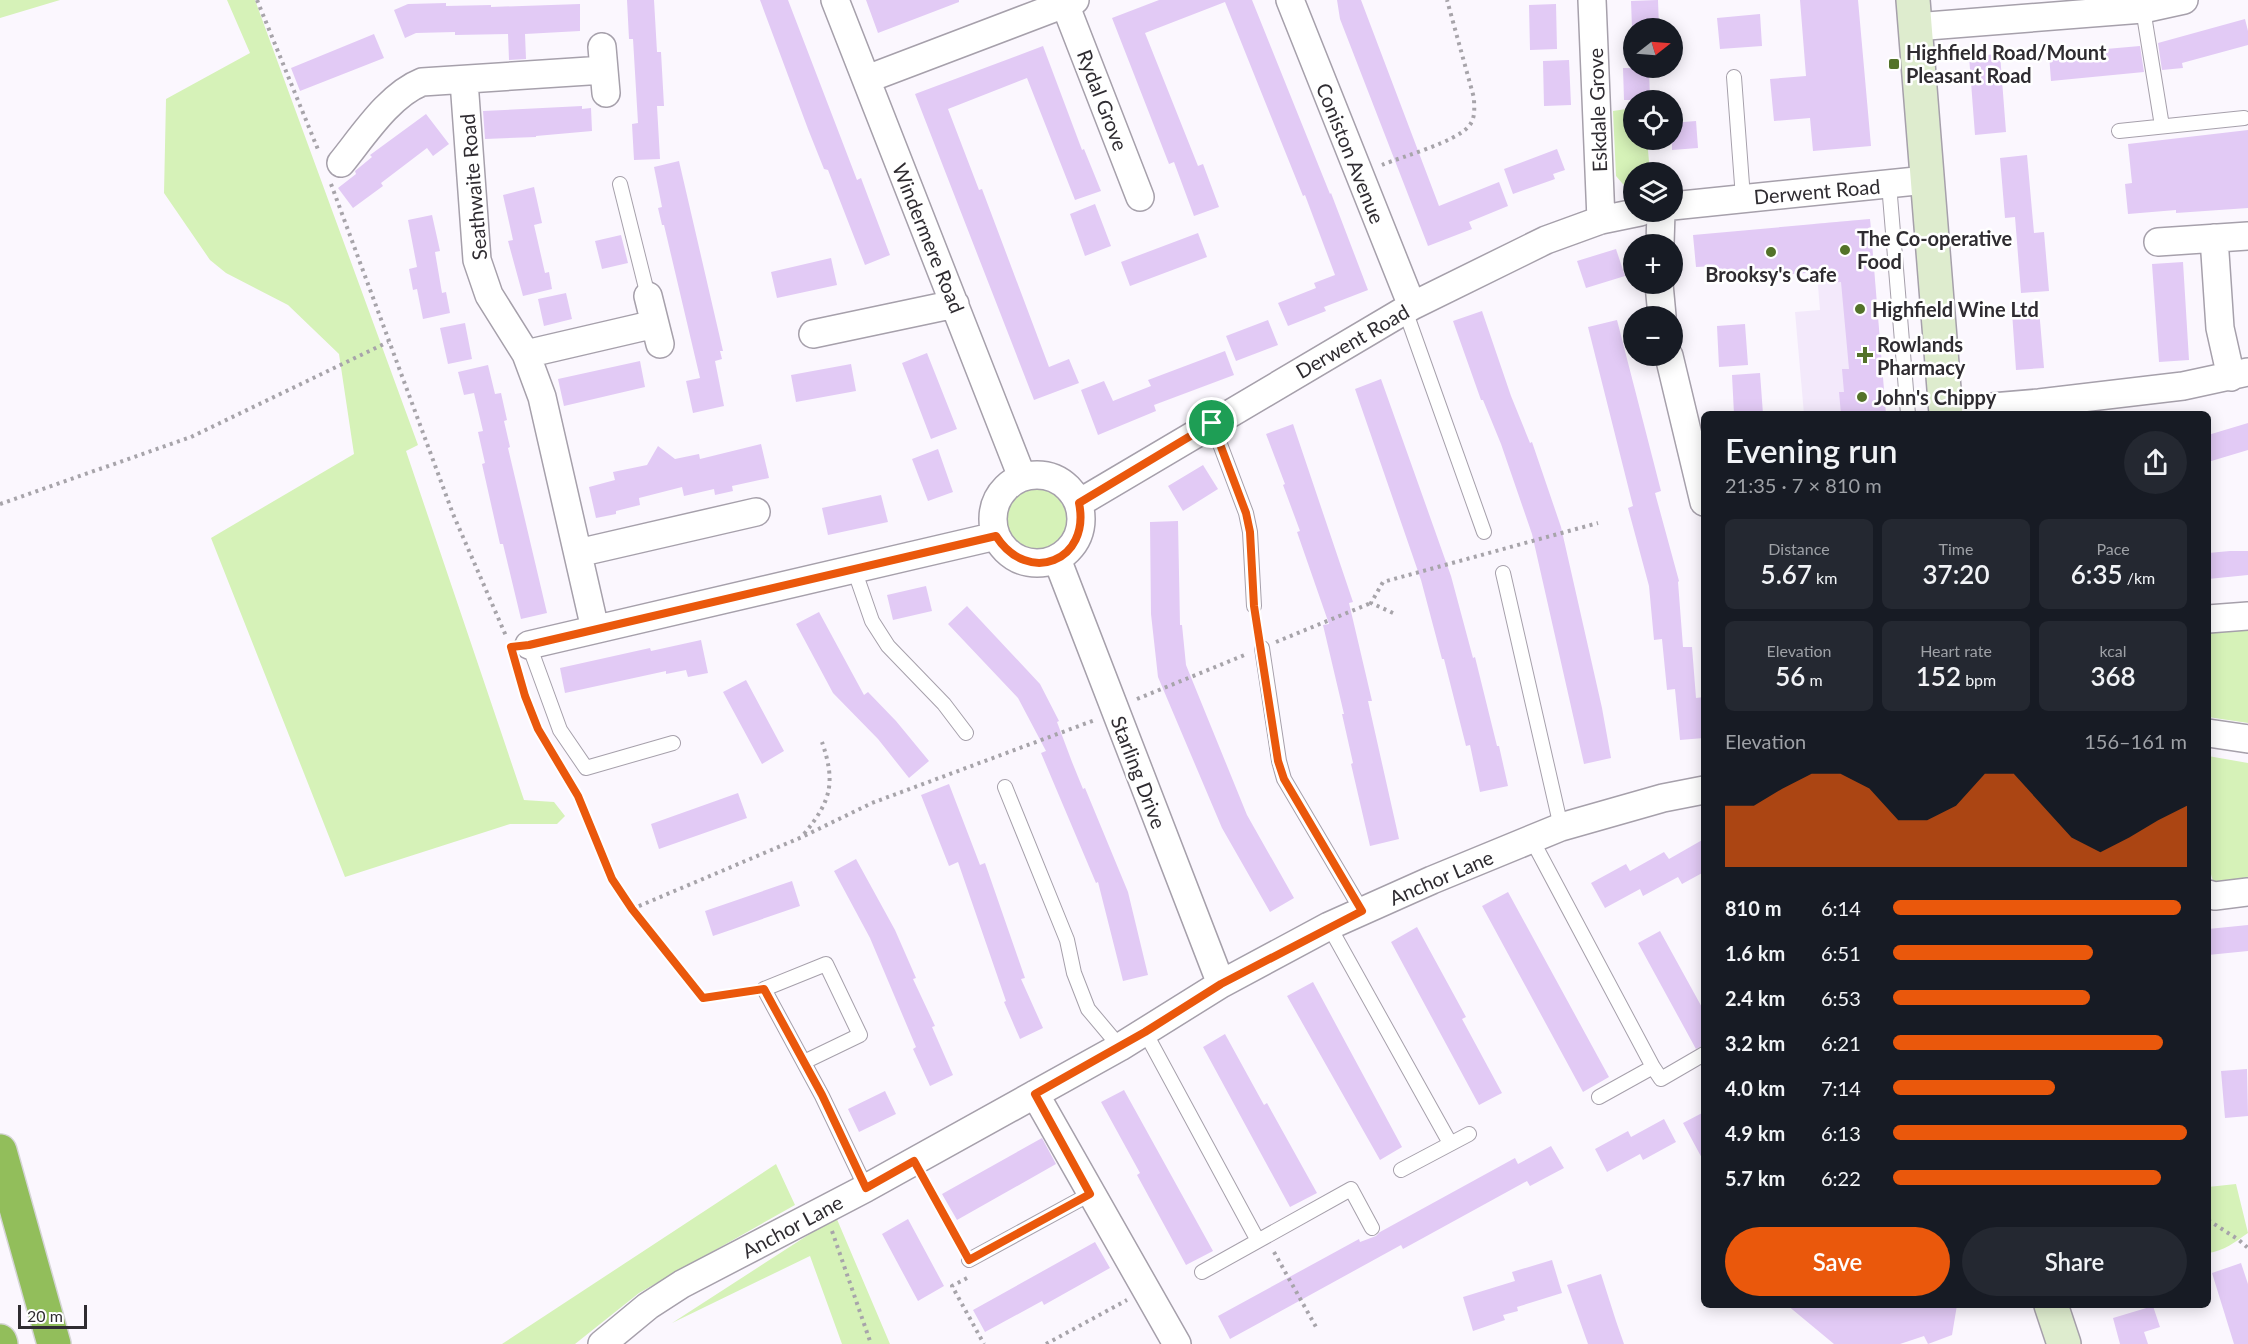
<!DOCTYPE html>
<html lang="en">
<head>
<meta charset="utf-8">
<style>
	body { margin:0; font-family:Lato,sans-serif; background:#242831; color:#f1f3f6; height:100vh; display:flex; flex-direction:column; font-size:22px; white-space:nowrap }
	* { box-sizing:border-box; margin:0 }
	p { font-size:20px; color:#9ea1a6 }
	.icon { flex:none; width:33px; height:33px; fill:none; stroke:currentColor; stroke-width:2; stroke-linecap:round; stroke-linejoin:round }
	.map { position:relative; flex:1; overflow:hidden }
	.panel { position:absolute; left:1701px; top:411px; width:510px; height:897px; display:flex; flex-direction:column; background:#171b24; border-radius:9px; box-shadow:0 3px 15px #0003 }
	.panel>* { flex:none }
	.needle { width:39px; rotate:73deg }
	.fabs { position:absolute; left:1623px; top:18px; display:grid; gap:12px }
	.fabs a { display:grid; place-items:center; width:60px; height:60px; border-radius:50%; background:#171b24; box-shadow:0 3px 15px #0003; font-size:30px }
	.scale { position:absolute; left:18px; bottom:15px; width:69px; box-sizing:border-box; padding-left:6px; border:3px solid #2f2c31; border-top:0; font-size:16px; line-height:21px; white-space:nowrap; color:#2f2c31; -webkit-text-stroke:4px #fff; paint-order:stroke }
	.pin { position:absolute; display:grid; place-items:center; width:51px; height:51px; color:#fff; margin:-26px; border:3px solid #fff; border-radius:50%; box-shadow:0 2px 6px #0007 }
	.round { display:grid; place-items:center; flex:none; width:63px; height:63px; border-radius:32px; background:#242831 }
	.summary { display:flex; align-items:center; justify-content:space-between; height:102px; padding:0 24px }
	h1 { font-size:33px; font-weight:600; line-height:45px }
	.stats { display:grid; grid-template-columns:repeat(3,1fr); gap:9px; height:102px; padding:6px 24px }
	.stats div { display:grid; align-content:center; border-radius:9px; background:#242831; text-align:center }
	.stats b { font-size:26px; font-weight:600 }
	.stats small { font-size:16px; font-weight:400 }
	.stats p { font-size:16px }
	.chart { height:168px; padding:12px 24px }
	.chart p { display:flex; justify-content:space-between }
	.chart svg { width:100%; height:108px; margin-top:6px; fill:#ea580c; opacity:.7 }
	.action { display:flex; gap:12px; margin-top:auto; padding:12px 24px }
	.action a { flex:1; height:69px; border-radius:36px; background:#ea580c; color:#fff; font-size:24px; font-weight:600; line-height:69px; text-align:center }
	.action a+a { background:#242831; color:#f1f3f6 }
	ul { padding:0 24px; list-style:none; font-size:20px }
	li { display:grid; grid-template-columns:96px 72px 1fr; align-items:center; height:45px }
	li i { height:15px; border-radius:8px; background:#ea580c }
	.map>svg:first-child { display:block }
	.built { fill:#f3e9fb }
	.green { fill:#d6f2b8 }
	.building { fill:#e2caf5 }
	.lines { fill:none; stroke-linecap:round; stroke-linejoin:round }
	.lane-casing { stroke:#a6a0ab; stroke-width:16 }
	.street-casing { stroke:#a6a0ab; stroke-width:30 }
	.secondary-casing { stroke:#a6a0ab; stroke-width:36 }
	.highway-casing { stroke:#d5d5d6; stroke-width:36 }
	.path { stroke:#a7a4aa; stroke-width:4; stroke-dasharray:3 4.5; stroke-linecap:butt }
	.lane { stroke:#fff; stroke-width:14 }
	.street { stroke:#fff; stroke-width:27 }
	.secondary { stroke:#deecce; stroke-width:33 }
	.highway { stroke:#92be5b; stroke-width:33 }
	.route-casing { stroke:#fff; stroke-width:12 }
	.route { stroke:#ea580c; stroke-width:8 }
	.poi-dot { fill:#537229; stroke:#fff; stroke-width:2 }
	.labels { text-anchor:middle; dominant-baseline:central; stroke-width:5; stroke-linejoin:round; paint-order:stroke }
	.poi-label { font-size:20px; font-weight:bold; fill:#2f2c31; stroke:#fff; text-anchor:start }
	.street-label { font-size:20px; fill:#2f2c31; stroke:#fff }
</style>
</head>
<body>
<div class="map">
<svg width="2248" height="1344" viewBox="0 0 2248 1344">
	<rect width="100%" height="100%" fill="#fbf7fe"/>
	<path class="built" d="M1870,219L1885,414H1804L1795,312L1820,310L1813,224Z"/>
	<path class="green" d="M0,0H60L0,18Z
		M227,0H255L418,445L406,451L524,800L554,802L565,816L557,824H510L345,877L211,538L354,454L339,354L288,305L226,273L210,260L164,193L166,99L250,53Z
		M1633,108L1634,140H1647L1650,172H1634L1633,192L1628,190L1616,176L1613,111Z
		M1005 518a34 34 0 1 1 68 0a34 34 0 1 1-68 0Z
		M2248,624V723L2208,717V628Z
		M2208,756L2248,763V881L2214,882C2204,866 2208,780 2208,756Z
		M776,1164L795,1205L639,1293L575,1344H502Z
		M2236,1184L2248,1233C2235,1242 2224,1251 2208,1253V1187Z
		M836,1217L890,1344H842L810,1256L672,1323Z"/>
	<path class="building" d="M627,0H654L657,52H661L664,106H657L660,159L634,160L632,124L638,123L633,39H629Z
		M760,0H788L857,180L861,178L890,255L865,265L828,170L824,169L808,129Z
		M866,0H959V2L878,33Z
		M1159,0H1252L1330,194L1331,193L1368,290L1324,307L1326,311L1288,326L1278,303L1316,288L1314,283L1335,275L1305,195L1303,196L1225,2L1145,33L1198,166L1203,164L1219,207L1194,216L1174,162L1169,164L1112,18Z
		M1337,0H1361L1439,206L1499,182L1508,206L1469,222L1472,229L1428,246L1340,19Z
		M1658,0L1659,28H1632L1631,1Z
		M1800,0H1858L1871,146L1813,151L1810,118L1774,121L1770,79L1806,76Z
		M446,3V6L491,5V7L580,4V31L525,34L526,59L509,60L508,34L455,35V32L416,33L405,38L394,10L408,4Z
		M1556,4L1557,49L1530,50L1529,5Z
		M1760,14L1762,46L1720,49L1717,18Z
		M2245,19L2248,31V45L2182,63L2183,68L2162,70L2158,43Z
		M374,34L384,58L300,91L291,68Z
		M1043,46L1082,150L1084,149L1101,191L1075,200L1027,78L948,109L979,190L982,189L1049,367L1069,359L1079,383L1034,400L915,94Z
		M2140,46L2144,72L2051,81L2049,54Z
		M2000,54L2006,132L1975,135L1969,56Z
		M1569,60L1571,105L1544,106L1543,61Z
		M1623,68H1649L1650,100H1624Z
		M582,106V109L591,108L592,131L536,136V137L485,139L483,111Z
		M426,114L449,144L433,156L427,148L381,183L383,186L353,208L338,188L356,174L355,171L372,157L370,155Z
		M1696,121L1698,148L1672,150V123Z
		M2248,130V208L2176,213V210L2128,214L2125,184L2132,183L2128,144Z
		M1557,149L1565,170L1553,174L1555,179L1513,194L1504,169Z
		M2027,155L2034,233L2044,232L2049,291L2021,293L2015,217L2005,218L2000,158Z
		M679,161L723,351H720L722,359L715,361L724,406L693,413L686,381L700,378L664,225H662L658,208L662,207L654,167Z
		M534,187L542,223L534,225L545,273L549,272L552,289L523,296L508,241L513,240L503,195Z
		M1095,204L1111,246L1085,256L1070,214Z
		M432,215L440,251L435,252L442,293L446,292L450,313L423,319L417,289L413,290L409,269L417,267L408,220Z
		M1870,219L1886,414H1841L1839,392H1844L1842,369H1849L1841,282L1822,283L1821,272L1717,279L1716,266L1696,267L1693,235Z
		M1198,233L1207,257L1130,286L1121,262Z
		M621,235L628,263L602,269L595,241Z
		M1616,249L1625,276L1586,288L1577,261Z
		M831,258L837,285L777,298L771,272Z
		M2183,262L2189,360L2159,362L2152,264Z
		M566,293L572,319L544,326L538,299Z
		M2039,309L2044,368L2016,370L2012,312Z
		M1482,311L1511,396L1530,443L1532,442L1561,527L1602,708L1611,758L1584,764L1532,534L1501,444L1483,400H1481L1453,321Z
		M1268,320L1278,345L1236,361L1226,336Z
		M1617,320L1661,491L1655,493L1679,581L1678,582L1683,647H1692L1696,698L1704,697V738L1680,740L1675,689L1667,690L1662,639L1654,640L1649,586L1628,508L1633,506L1588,327Z
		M465,323L472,359L448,364L440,328Z
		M1745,324L1748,365L1719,367L1717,326Z
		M1225,351L1234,375L1154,405L1156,411L1098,435L1081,390L1104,381L1113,401L1151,386L1148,380Z
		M927,353L957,429L931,439L902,363Z
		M640,361L645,387L564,406L558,379Z
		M851,364L856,391L796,402L791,375Z
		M488,365L495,394L501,393L507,420L504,421L510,447L508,448L547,613L521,619L503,544H500L482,464L485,463L478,432L483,431L474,393L464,395L458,372Z
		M1760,373L1763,414H1734L1732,375Z
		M1381,379L1451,576L1473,658L1475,657L1497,746H1499L1508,786L1480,792L1470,745L1466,746L1444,659H1442L1421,580L1355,389Z
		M2248,423V450L2208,462V435Z
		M1293,424L1353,602L1349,603L1372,701H1368L1399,839L1370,846L1351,764L1353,763L1342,714H1344L1323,625L1329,624L1297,532L1300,531L1283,485L1285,484L1266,434Z
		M761,444L769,478L732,486L733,491L715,495L714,489L684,496L682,487L639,498L640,505L616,511V514L596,518L589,487L615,480L613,472L647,465L658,446L675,459L699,454L700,459Z
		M938,449L953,492L928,501L912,459Z
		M1203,465L1218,489L1183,511L1168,486Z
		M881,495L888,522L828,535L822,508Z
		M1178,521L1180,625H1182L1186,665L1247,815L1294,898L1270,912L1222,828L1158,677L1151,614L1150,522Z
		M2230,551H2248V575L2208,579V553Z
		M926,586L932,611L893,620L887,595Z
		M967,606L1040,684L1059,721L1057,722L1072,762L1083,789L1085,788L1128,892L1148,975L1123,981L1098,882L1096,883L1041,753L1046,751L1018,698L948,624Z
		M819,612L864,695L868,692L896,721L929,761L909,778L878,739L833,693L796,624Z
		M701,640L708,673L688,677L686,670L666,674V671L565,693L560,668L650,648L651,651Z
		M746,680L784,751L762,764L723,692Z
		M949,784L980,865L985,863L1025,978L1021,979L1043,1028L1020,1039L1004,1002L1006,1001L958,862L949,866L921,795Z
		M738,793L747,818L659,849L651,824Z
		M1704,839V872L1682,884L1678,877L1643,896L1640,889L1605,908L1591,883L1626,864L1630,871L1664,852L1669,859Z
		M856,859L895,930L916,978L913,979L935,1026L932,1027L953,1075L930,1086L913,1049L916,1047L870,938L834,871Z
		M792,881L800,906L713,936L705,911Z
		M1508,892L1609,1077L1583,1092L1482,906Z
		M2248,925V951L2208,955V929Z
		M1417,927L1466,1017L1462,1019L1502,1093L1479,1105L1391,942Z
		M1660,931L1704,1011V1045L1696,1049L1638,943Z
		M1313,982L1402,1147L1380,1160L1287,996Z
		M1225,1034L1264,1105L1267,1103L1317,1193L1290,1207L1203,1047Z
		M2247,1069L2248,1116L2225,1118L2221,1071Z
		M1124,1090L1213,1251L1186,1265L1137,1175L1140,1173L1101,1102Z
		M885,1091L896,1114L859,1132L848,1109Z
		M1704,1112V1162L1683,1123Z
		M1664,1119L1676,1142L1643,1160L1640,1154L1607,1172L1595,1149L1628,1131L1631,1137Z
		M1042,1138L1056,1164L957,1220L942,1194Z
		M1551,1146L1564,1168L1530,1186L1527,1181L1403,1249L1401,1245L1230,1339L1218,1316L1359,1239L1360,1242L1376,1236L1380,1232L1515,1158L1518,1164Z
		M908,1219L944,1286L918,1301L882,1234Z
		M1095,1242L1110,1268L1044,1305L1042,1301L985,1332L973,1310Z
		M1552,1260L1562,1293L1517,1307L1518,1311L1503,1315L1505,1320L1473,1331L1463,1297L1515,1281L1512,1272Z
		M2241,1263L2248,1284V1344H2234L2212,1273Z
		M1601,1274L1616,1321L1624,1344H1588L1567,1285Z
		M1787,1305H1957L1952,1335L1928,1344L1924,1336L1900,1344H1834Z
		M2153,1306L2160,1327L2144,1332L2148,1344H2120L2113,1318Z"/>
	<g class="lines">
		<g class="lane-casing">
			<path id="lane" d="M2143,9L2162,126
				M1734,77L1743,198
				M2119,131L2244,118
				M620,184L648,296
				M1889,184L1908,414
				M1405,310L1484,532
				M1212,423L1246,513L1250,532L1254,606
				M854,569L872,621L888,646L944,704L966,733
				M1503,573L1561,827
				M529,645L560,730L586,768L673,743
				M1262,648L1279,761L1284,779L1362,911
				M1005,787L1067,940L1074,973L1088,1009L1120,1047
				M1531,838L1653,1067L1661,1079L1704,1054
				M1329,926L1450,1143
				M1145,1032L1257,1239
				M804,1062L860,1035L826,964L764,989L822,1096L866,1188
				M1599,1097L1653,1067
				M1401,1170L1469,1134
				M969,1260L1090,1194
				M1202,1272L1351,1189L1372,1228"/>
		</g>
		<g class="street-casing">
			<path id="street" d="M835,0L1022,477
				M1290,0L1412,306
				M1592,0L1601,220
				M1065,4L1140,197
				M1915,27L2143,9L2184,0
				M602,47L606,93
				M867,79L1075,0
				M464,81L477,260L489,295L526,354L542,397L595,629
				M341,163C363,136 389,95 422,82L604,70
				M1672,206L1926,180
				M2214,238L2220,328L2231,377
				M2158,242L2248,236
				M1660,244L1661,212
				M1659,284L1662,316
				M648,296L660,344
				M813,334L955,304
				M526,354L655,324
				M1669,356L1704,502
				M1945,411L2039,403L2183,386L2248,372
				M993 519a44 44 0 1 1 88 0a44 44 0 1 1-88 0Z
				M1079,503L1412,306L1546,240L1601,220L1640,212
				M578,553L756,512
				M1057,559L1221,984
				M2208,619L2248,616
				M529,645L996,536
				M2208,733L2248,739
				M2208,894L2215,896L2248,892
				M1035,1094L1177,1344
				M602,1344L648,1306L682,1284L866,1188L1120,1047L1221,984L1329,926L1432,880L1561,827L1663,798L1704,790"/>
		</g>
		<g class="secondary-casing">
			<path id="secondary" d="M1913,0L1946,414
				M2051,1305L2064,1344"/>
		</g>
		<g class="highway-casing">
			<path id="highway" d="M0,1151L54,1344
				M0,1341L1,1344"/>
		</g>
		<path class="path" d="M257,0L319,152
			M1382,165C1403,156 1456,142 1469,126C1476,117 1474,108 1474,98L1447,0
			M331,184L453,514L506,636
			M0,504L191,437L388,342
			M1393,613L1371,603L1383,582L1598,523
			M1276,642L1371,603
			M521,682L538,729
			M1137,699L1247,654
			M560,766L578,796L612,879L632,909L703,998L747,992
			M804,834C831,801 836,783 822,742
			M632,909L802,837L872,803L1095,720
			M926,1182L960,1244
			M2208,1220L2239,1240L2248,1248
			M832,1231L871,1344
			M1274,1252L1316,1327
			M967,1278L952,1286L984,1344
			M1046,1344L1127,1300"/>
		<use href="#lane" class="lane"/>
		<use href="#street" class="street"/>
		<use href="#secondary" class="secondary"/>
		<use href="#highway" class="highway"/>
	</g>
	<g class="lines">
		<g class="route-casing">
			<path id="route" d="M1212,423L1246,513L1250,532L1254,606L1278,761L1284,779L1362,911L1221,984L1145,1032L1035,1094L1090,1194L969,1260L914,1161L866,1188L822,1095L764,989L703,998L632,909L612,879L578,796L538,729L525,696L511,647L529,645L996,536C1028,586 1091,561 1079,503Z"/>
		</g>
		<use href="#route" class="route"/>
	</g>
	<g class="poi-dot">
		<rect x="1888" y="58" width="12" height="12" rx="3"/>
		<circle cx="1845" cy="250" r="6"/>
		<circle cx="1771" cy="252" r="6"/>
		<circle cx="1860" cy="309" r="6"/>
		<path d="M1862 346h6v6h6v6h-6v6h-6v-6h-6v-6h6z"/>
		<circle cx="1862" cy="397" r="6"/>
	</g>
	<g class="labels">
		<g class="poi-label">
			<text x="1906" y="52">Highfield Road/Mount<tspan x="1906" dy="23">Pleasant Road</tspan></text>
			<text x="1857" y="238">The Co-operative<tspan x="1857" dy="23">Food</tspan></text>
			<text x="1771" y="274" text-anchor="middle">Brooksy's Cafe</text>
			<text x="1872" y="309">Highfield Wine Ltd</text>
			<text x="1877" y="344">Rowlands<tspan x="1877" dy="23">Pharmacy</tspan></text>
			<text x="1874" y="397">John's Chippy</text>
		</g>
		<g class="street-label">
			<text transform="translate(1103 100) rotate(69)">Rydal Grove</text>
			<text transform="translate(1597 110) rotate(-92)">Eskdale Grove</text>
			<text transform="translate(1351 153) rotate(68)">Coniston Avenue</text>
			<text transform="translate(473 187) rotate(-95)">Seathwaite Road</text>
			<text transform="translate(1817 191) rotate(-5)">Derwent Road</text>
			<text transform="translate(929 238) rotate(68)">Windermere Road</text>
			<text transform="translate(1352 341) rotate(-30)">Derwent Road</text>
			<text transform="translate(1139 772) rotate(69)">Starling Drive</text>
			<text transform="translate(1441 877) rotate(-23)">Anchor Lane</text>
			<text transform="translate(792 1226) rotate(-28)">Anchor Lane</text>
		</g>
	</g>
</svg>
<div class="fabs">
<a><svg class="needle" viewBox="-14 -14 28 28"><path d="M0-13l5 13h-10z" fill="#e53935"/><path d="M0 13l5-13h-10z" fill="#9ea1a6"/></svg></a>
<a><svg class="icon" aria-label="locate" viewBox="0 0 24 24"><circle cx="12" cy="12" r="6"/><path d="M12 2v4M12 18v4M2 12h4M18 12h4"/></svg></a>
<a><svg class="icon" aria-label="layers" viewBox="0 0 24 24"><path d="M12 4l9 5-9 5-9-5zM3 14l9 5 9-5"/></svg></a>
<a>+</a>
<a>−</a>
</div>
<div class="scale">20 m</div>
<div class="pin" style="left:1212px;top:423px;background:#1e9e55"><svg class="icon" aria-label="arrive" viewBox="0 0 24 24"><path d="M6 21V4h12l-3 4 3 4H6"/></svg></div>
<section class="panel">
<div class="summary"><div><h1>Evening run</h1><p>21:35 · 7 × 810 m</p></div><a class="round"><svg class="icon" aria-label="share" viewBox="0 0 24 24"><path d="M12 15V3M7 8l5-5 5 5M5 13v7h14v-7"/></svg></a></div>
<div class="stats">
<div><p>Distance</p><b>5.67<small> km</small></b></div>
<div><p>Time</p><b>37:20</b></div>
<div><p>Pace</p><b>6:35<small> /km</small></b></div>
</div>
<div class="stats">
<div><p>Elevation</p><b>56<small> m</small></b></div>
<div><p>Heart rate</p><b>152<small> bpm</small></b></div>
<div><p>kcal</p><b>368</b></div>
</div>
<div class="chart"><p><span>Elevation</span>156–161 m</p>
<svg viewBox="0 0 160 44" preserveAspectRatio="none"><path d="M0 44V19L10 19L20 12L30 6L40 6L50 12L60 25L70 25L80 19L90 6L100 6L110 19L120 32L130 38L140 32L150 25L160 19V44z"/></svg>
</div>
<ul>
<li><b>810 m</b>6:14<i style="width:98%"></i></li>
<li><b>1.6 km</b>6:51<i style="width:68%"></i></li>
<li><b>2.4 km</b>6:53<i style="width:67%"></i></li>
<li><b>3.2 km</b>6:21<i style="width:92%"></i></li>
<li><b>4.0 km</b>7:14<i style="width:55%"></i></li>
<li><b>4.9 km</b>6:13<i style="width:100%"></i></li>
<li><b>5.7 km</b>6:22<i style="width:91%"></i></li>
</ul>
<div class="action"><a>Save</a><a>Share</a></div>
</section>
</div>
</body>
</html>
